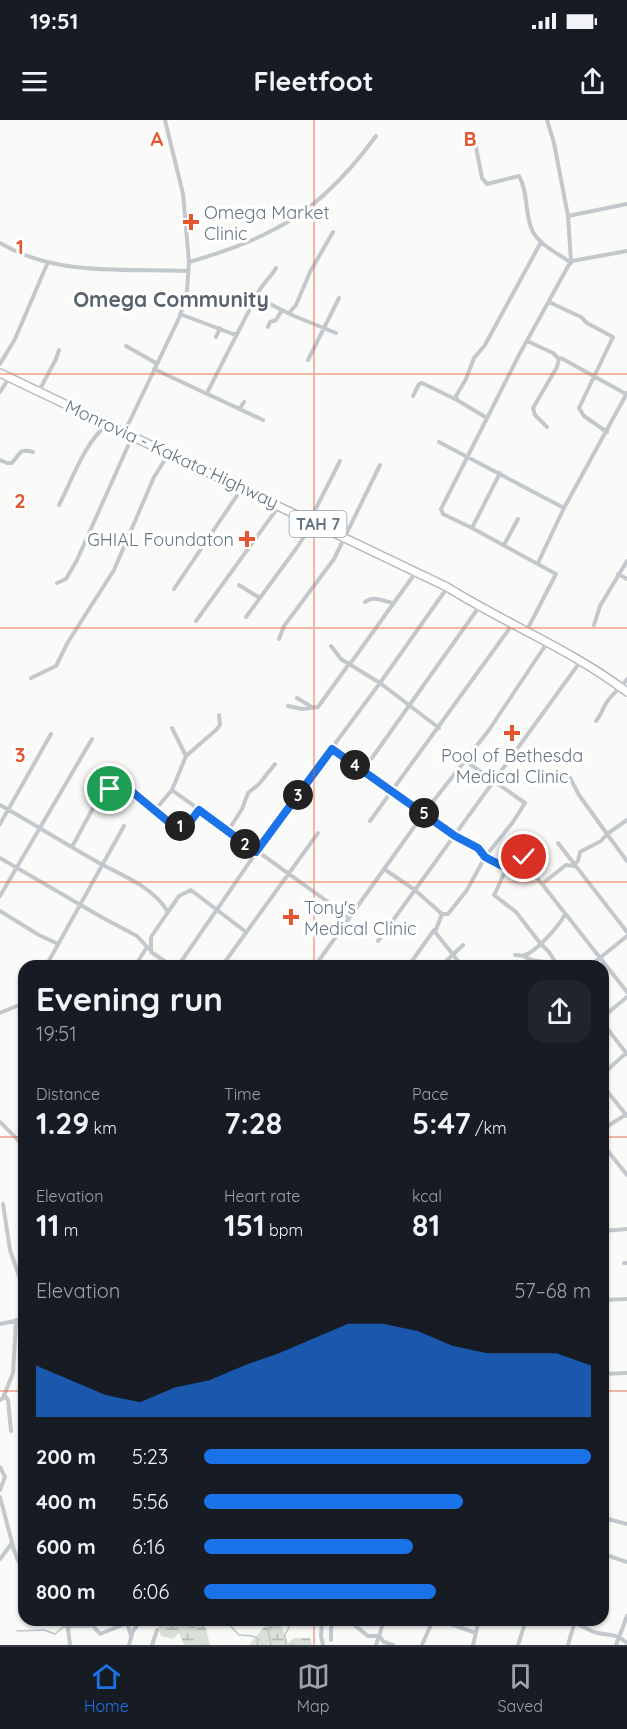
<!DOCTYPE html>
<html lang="en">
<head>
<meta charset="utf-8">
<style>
	body { margin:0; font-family:Quicksand,sans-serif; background:#20242c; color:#f1f3f6; height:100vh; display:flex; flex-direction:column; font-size:22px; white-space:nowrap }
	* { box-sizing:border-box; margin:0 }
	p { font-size:20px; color:#9ea1a6 }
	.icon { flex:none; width:33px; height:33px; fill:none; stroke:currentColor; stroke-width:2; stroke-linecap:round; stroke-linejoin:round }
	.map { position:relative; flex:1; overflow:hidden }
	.panel { position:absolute; left:18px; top:840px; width:591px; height:666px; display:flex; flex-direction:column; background:#171b24; border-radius:18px; box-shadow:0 2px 4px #0004 }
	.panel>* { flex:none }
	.pin { position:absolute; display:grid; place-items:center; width:51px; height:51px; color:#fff; margin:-26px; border:3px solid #fff; border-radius:50%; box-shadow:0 2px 6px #0007 }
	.km { position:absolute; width:30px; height:30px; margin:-15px; border-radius:50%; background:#222; color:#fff; font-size:16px; line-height:30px; text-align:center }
	.round { display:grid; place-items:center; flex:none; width:63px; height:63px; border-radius:18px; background:#20242c }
	.overview { display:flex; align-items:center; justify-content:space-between; height:102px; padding:0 18px }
	h1 { font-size:33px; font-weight:800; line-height:45px }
	.metrics { display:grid; grid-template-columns:repeat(3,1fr); gap:9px; height:102px; padding:6px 18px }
	.metrics div { display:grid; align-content:center }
	.metrics b { font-size:30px; font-weight:800 }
	.metrics small { font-size:16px; font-weight:400 }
	.metrics p { font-size:16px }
	.chart { height:168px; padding:12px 18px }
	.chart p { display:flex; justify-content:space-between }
	.chart svg { width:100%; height:108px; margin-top:6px; fill:#1a73e8; opacity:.7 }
	ul { padding:0 18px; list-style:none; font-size:20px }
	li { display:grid; grid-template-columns:96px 72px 1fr; align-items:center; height:45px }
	li i { height:15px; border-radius:8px; background:#1a73e8 }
	.status { display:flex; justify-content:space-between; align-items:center; height:42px; padding:0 30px; background:#171b24; direction:ltr }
	.status svg { height:16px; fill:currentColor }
	header { display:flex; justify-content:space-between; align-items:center; height:78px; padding:0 18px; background:#171b24; font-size:27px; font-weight:800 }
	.menu { display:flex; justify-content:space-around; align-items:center; height:84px; border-top:2px solid #363941; background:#171b24; font-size:16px; color:#9ea1a6 }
	.menu a { display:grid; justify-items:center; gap:3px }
	.menu .current { color:#1a73e8 }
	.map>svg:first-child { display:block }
	.wetland { fill:url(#wetland-marsh) }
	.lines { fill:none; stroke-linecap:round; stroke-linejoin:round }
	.stream { stroke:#bbc7cb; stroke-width:1.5 }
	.highway-casing { stroke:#b4b9bd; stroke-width:10 }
	.minor { stroke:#c3c8cc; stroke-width:4 }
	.highway { stroke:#fff; stroke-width:7 }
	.route-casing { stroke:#fff; stroke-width:12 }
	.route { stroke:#1a73e8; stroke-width:8 }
	.grid { fill:none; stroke:#e4572e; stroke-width:1.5; stroke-opacity:0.55 }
	.poi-dot { fill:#e4572e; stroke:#fff; stroke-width:2 }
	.labels { text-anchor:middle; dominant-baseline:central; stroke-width:6; stroke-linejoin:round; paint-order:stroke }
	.shield { fill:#fff; stroke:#939fa8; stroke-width:1.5 }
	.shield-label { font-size:16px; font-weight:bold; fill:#657683 }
	.poi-label { font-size:18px; fill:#657683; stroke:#fff; text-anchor:start }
	.street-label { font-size:18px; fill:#657683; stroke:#fff }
	.quarter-label { font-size:21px; font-weight:bold; fill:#57646e; stroke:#fff }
	.grid-label { font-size:20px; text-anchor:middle; font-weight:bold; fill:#e4572e; stroke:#fff; stroke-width:6; stroke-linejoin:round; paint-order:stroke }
</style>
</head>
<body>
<div class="status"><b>19:51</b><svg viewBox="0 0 49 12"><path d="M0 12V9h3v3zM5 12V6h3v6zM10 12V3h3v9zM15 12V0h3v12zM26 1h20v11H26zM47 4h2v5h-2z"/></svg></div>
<header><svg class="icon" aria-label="menu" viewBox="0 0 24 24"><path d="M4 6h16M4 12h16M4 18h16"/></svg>Fleetfoot<svg class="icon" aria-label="share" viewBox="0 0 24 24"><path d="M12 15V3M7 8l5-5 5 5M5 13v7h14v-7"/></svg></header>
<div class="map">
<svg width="627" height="1525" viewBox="0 0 627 1525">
	<defs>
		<pattern id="wetland-marsh" width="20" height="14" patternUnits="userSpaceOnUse" patternTransform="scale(1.5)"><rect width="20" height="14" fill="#dadfd7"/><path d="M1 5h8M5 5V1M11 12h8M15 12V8" fill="none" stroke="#b4b9b4"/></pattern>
	</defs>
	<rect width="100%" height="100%" fill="#fafaf8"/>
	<path class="wetland" d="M158,1500H204L210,1525H184L179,1513L173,1519L161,1516L157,1503Z
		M270,1500H279L288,1523L294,1518H310L312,1525H249Z"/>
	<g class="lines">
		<path class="stream" d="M190,1500L189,1506L192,1508L204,1500
			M225,1500L239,1515L253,1516L258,1519L257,1525
			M271,1500L290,1505L285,1515L286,1525
			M17,1511L44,1510L55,1514L63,1507H89L99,1500
			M271,1525L268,1511L274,1503"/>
		<g class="highway-casing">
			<path id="highway" d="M0,253L447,467C506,504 572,530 627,572"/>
		</g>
		<path class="minor" d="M474,17L482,58L487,64L519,56C529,73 524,95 533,112C540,125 559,134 571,143
			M568,96L627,84
			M0,123C57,157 125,148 188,151
			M572,141L627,131
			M189,142C217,134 245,125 271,111C313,91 349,53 376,16
			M256,177L294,196L336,213
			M549,182L581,197L587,203L613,217L579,288L584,296L607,312
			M289,193L296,185L310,152L333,112
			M180,194L233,214H236
			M268,207L270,202L276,200L282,190
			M216,217L220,208
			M527,221L553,233L559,239L557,247L533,288L535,295L547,307
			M126,226L156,243
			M559,239L561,238L626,274
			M308,240L339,178
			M0,244L15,219L48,142
			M154,249L263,300
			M39,271L56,239L59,230
			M0,272L9,258
			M207,273L259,171C264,162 271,157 276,148
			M413,276L419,264L422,263L457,280
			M240,288L244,282
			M487,298L457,280L456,276L466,259L474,238L485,225L541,122
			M124,313L180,196L187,171L189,142L183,74L165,0
			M439,322L564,388
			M0,340L7,343H12C20,334 19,328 33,332
			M59,385C71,362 86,320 107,305
			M310,400L340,341
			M472,408L500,353
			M504,425L518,399
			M538,443L564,388L627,273
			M618,454L627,459
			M57,463L66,459L77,440L132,317
			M239,465L260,478
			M174,469L242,368
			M365,482C373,475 383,481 392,483
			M246,497L298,426L313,402
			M196,501L279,386
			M594,505L600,486L627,441
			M527,510L556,454L472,408L443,394L441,389L519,235L571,141L568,96L554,23L547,0
			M279,519L284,506L334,439L380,345
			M331,526L341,539L380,563L439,608
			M350,544L416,452
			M31,558L56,546L68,522L114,450L154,357L168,335
			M297,578L312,587
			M288,586L302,589L318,587L349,544
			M596,601C601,595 602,591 605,585C610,575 621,569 627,559
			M172,608L186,636L172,670L349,797
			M332,629L455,716L478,728L485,737L508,749
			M186,636L216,610L220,605L219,595
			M372,638L479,487
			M569,656L579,675L607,714L601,721L580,732L578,741L574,744
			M0,685C34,704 67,725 101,744C124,756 154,768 168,792L151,817V832L172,846
			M155,690L172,670
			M627,700L607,714L627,741
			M370,701L512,505
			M0,704L51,614
			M228,711L242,689L248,673L259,664L275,644
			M180,716L199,690
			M558,723L627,812
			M72,727L100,675L110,669L124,665L171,704L187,706
			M529,730C523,739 513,741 507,749C501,757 499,767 494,775L516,792L540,823L549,832L558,846
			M0,738L103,798L137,816L151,831
			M575,746L566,745L542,764L627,872
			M384,749L415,770L442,794L435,812L462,846
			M536,757L542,764
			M0,776L92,619
			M0,791L39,815L58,824
			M168,792L179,776L191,770L246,812
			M442,794H448L467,770L485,737L513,702L525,683L464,640
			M378,821L580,542
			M515,835C517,835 523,836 525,835C537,831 560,805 565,794
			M523,836L532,840L556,844
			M46,846L124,706
			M135,846L147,827
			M178,846L280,698L380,563L447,468
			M222,846L318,713
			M315,846L424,693L489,610L547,523
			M414,846L412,841L434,810
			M441,846L463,825
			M590,846L627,816
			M0,893L24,883
			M603,897L627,877
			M603,903L627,934
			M603,954L626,933
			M603,966L627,996
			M0,1002L24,1026
			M603,1009L627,994
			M603,1025L627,1055
			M3,1084L10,1130L21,1162L24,1179
			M603,1111L627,1109
			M624,1143H627
			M603,1180L627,1179
			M0,1204L24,1199
			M603,1254L627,1253
			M4,1275L8,1280L11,1311
			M0,1280L3,1278L13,1253L16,1200
			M0,1347L5,1357L0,1370
			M0,1377L14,1430L24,1454
			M603,1386C609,1396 607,1401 603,1412
			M608,1399L627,1404
			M603,1434L627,1442
			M0,1439L12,1423
			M17,1439L24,1438
			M67,1500L70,1525
			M89,1500L91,1503
			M318,1500L332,1503
			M384,1500L379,1516L384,1522L393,1525
			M440,1500L476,1513
			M566,1500C577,1502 584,1508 594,1512C608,1516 614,1512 627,1523
			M322,1501L321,1516L323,1525
			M353,1504L368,1516H379L376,1525
			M93,1506L100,1514L127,1503L131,1516
			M331,1520V1509L333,1500
			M129,1525L133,1511L141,1500
			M152,1525L157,1510
			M422,1525L433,1500
			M473,1525L479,1500
			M518,1525L526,1500
			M568,1525L575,1501
			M616,1525L627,1496"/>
		<use href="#highway" class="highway"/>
	</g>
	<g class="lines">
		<g class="route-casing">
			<path id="route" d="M110,669L124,665L171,704L187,706L199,690L256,732L332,629L455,716L478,728L485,737L508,749L524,737"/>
		</g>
		<use href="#route" class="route"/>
	</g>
	<path class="grid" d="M314,0V846M0,254H627M0,508H627M0,762H627M0,1017H24M603,1017H627M0,1271H24M603,1271H627M314,1500V1525"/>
	<g class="poi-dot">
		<path d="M188 93h6v6h6v6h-6v6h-6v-6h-6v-6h6z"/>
		<path d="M244 410h6v6h6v6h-6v6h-6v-6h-6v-6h6z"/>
		<path d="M509 604h6v6h6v6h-6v6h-6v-6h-6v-6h6z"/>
		<path d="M288 788h6v6h6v6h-6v6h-6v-6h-6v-6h6z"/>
	</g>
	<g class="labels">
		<rect class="shield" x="289.5" y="391" width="57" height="26" rx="4.5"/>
		<g class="shield-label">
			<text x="318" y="404">TAH 7</text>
		</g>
		<g class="poi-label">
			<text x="204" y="92">Omega Market<tspan x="204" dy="21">Clinic</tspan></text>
			<text x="234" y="419" text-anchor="end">GHIAL Foundaton</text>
			<text x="512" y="635" text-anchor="middle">Pool of Bethesda<tspan x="512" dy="21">Medical Clinic</tspan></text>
			<text x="304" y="787">Tony's<tspan x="304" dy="21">Medical Clinic</tspan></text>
		</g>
		<g class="street-label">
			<text transform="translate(172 334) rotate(25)">Monrovia - Kakata Highway</text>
		</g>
		<g class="quarter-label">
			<text x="171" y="179">Omega Community</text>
		</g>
	</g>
	<g class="grid-label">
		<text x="157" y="26">A</text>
		<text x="470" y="26">B</text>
		<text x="20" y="134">1</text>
		<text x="20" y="388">2</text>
		<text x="20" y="642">3</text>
	</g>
</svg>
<div class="pin" style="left:110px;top:669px;background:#1e9e55"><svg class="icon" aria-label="arrive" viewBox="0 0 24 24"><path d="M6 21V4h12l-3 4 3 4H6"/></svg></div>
<div class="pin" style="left:524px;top:737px;background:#d93025"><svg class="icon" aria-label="check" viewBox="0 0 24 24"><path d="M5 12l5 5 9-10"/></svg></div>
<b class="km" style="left:180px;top:706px">1</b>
<b class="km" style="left:245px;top:724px">2</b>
<b class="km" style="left:298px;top:675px">3</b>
<b class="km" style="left:355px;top:645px">4</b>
<b class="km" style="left:424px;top:693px">5</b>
<section class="panel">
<div class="overview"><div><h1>Evening run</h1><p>19:51</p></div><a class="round"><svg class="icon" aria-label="share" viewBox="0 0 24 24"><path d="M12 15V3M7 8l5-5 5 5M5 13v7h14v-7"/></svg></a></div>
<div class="metrics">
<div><p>Distance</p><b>1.29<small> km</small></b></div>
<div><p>Time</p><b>7:28</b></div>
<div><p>Pace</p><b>5:47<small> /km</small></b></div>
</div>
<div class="metrics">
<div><p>Elevation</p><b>11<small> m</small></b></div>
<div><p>Heart rate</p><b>151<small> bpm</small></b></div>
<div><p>kcal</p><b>81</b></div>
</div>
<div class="chart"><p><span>Elevation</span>57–68 m</p>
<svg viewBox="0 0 160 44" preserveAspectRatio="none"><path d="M0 44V23L10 29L20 35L30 38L40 32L50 29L60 23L70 18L80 12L90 6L100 6L110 9L120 15L130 18L140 18L150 18L160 23V44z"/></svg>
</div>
<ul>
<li><b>200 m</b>5:23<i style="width:100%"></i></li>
<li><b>400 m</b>5:56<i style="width:67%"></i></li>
<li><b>600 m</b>6:16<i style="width:54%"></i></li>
<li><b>800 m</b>6:06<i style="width:60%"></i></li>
</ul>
</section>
</div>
<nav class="menu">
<a class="current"><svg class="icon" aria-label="home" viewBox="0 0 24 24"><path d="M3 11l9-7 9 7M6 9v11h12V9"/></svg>Home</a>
<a><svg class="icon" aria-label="map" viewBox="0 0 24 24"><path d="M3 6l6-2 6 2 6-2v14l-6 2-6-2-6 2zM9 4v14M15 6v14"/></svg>Map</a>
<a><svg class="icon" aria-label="saved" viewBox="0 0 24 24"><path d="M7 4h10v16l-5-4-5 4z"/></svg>Saved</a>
</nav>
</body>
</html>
